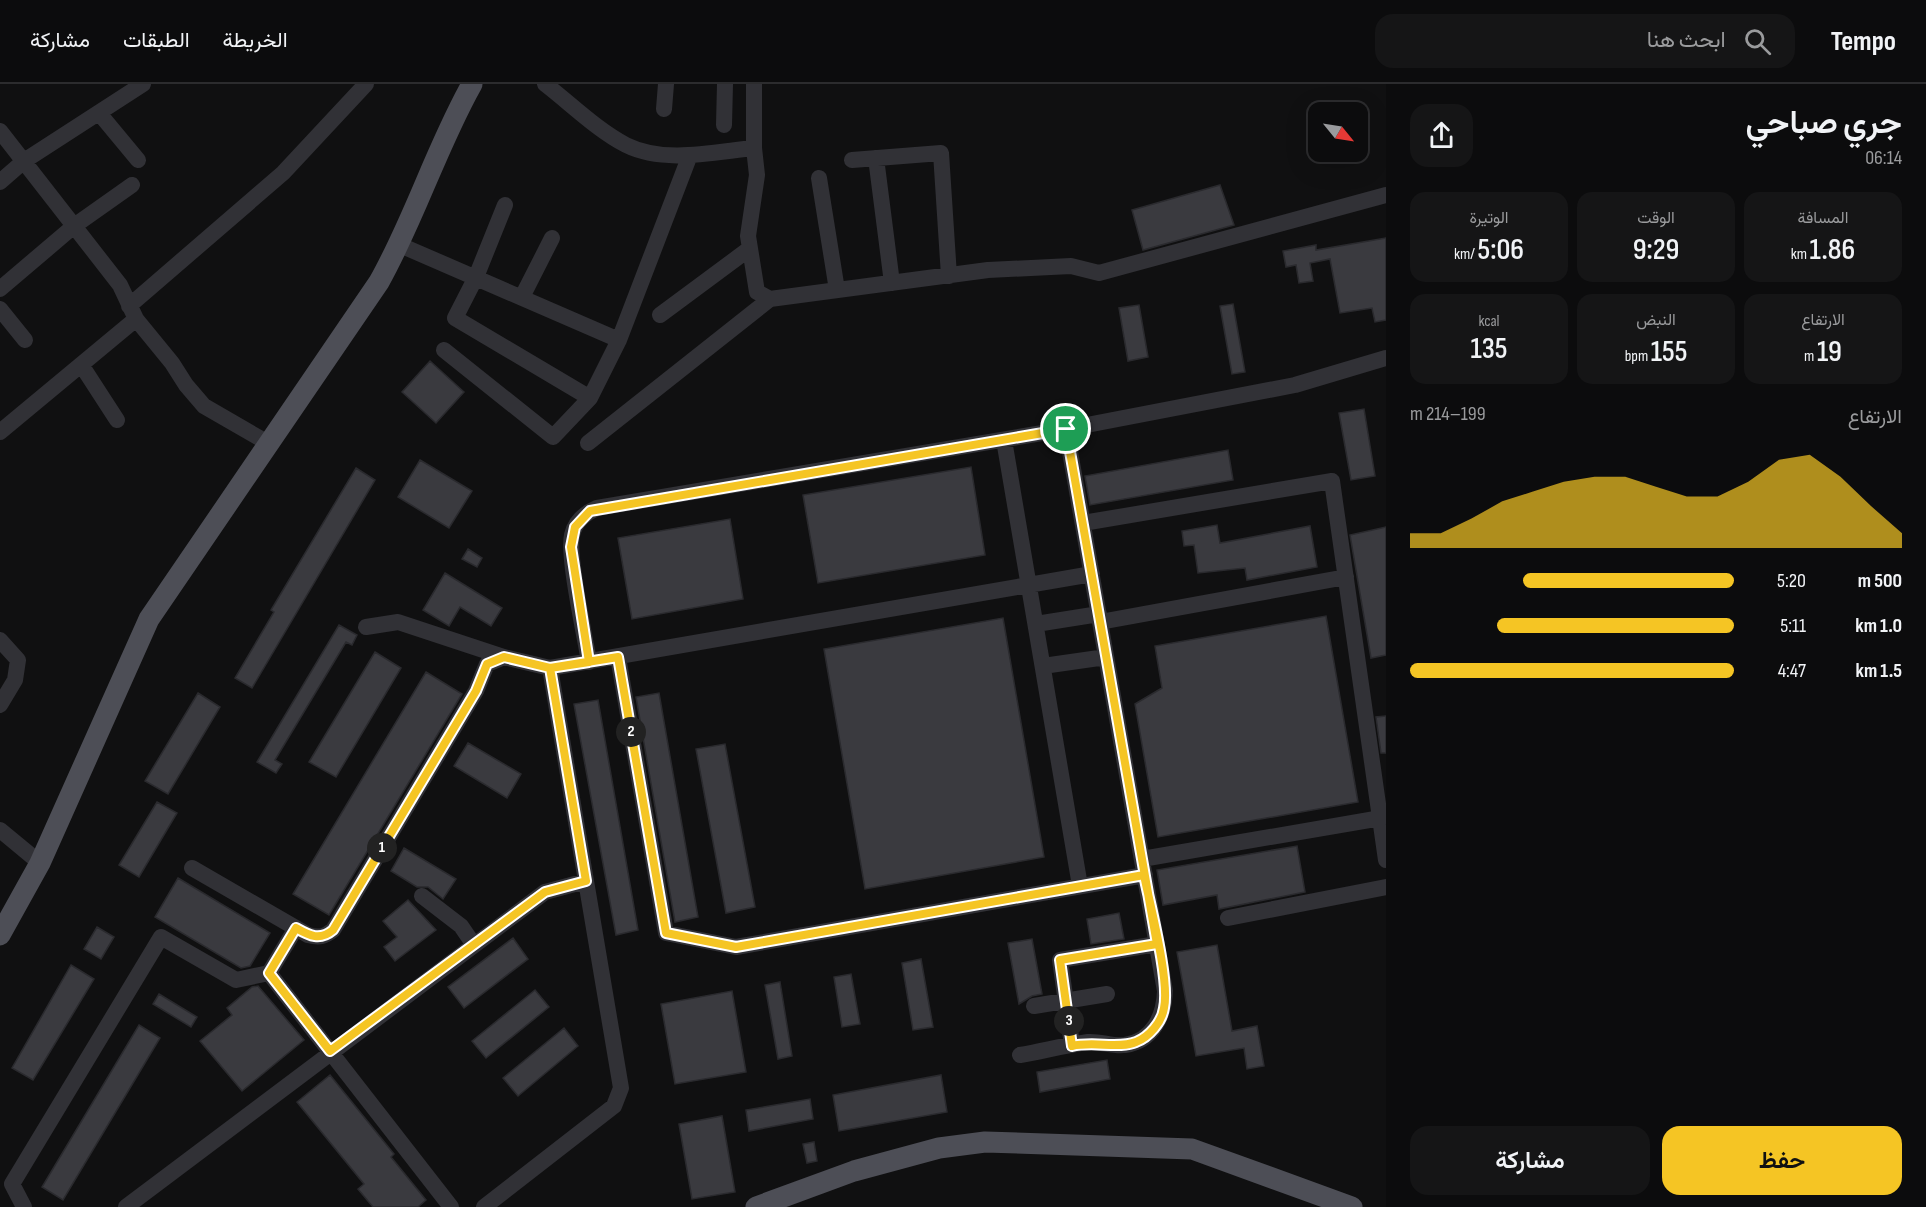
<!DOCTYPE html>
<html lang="ar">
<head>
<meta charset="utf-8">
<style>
	body { margin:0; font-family:"Sofia Sans Condensed",Vazirmatn,sans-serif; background:#151516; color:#f1f3f6; direction:rtl; height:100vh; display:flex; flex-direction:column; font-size:22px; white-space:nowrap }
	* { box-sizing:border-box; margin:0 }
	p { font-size:20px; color:#9a9b9d }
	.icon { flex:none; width:33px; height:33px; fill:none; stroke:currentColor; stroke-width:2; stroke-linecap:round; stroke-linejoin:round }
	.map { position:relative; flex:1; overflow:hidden; direction:ltr }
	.side { display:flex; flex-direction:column; background:#0c0c0d; width:540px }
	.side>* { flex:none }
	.needle { width:39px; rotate:120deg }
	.fabs { position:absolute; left:1308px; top:18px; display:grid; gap:12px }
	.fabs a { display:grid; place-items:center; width:60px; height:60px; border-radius:12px; background:#0c0c0d; box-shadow:0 6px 24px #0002,0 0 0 2px #2c2c2e; font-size:30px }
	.pin { position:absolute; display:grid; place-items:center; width:51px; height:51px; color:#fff; margin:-26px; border:3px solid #fff; border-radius:50%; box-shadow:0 2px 6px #0007 }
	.km { position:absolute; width:30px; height:30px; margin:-15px; border-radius:50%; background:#222; color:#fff; font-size:16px; line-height:30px; text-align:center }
	.round { display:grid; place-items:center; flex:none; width:63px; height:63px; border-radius:18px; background:#151516 }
	.headline { display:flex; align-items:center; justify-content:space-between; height:102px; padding:0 24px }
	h1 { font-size:33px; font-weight:600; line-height:45px }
	.figures { display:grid; grid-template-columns:repeat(3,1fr); gap:9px; height:102px; padding:6px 24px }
	.figures div { display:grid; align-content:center; border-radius:15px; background:#151516; text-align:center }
	.figures b { font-size:30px; font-weight:600 }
	.figures small { font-size:16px; font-weight:400 }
	.figures p { font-size:16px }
	.chart { height:168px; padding:12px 24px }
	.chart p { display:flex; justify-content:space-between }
	.chart svg { width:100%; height:108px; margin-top:6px; fill:#f5c524; opacity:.7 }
	.primary-button { display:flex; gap:12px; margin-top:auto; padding:12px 24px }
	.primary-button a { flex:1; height:69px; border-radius:18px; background:#f5c524; color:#111; font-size:24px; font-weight:600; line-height:69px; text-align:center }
	.primary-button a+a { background:#151516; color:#f1f3f6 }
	ul { padding:0 24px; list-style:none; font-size:20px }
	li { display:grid; grid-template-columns:96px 72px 1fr; align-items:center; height:45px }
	li i { height:15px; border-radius:8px; background:#f5c524 }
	header { display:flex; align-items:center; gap:36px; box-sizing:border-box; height:84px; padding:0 30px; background:#0c0c0d; border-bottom:2px solid #2c2c2e }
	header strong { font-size:28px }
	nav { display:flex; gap:33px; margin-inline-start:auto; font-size:21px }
	.search { width:420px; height:54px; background:#151516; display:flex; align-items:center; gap:15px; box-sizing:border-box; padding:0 21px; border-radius:18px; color:#9a9b9d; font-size:22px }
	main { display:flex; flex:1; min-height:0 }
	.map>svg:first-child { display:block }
	.building { fill:#3a3a3f; stroke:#2a2a2e; stroke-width:1.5 }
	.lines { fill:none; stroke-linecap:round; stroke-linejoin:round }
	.minor { stroke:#313136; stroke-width:16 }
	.major { stroke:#4d4e56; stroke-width:21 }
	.route-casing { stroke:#fff; stroke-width:12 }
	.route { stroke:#f5c524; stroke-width:8 }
</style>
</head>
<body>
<header>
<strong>Tempo</strong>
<div class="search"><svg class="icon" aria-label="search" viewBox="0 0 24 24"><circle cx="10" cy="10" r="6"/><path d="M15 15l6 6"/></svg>ابحث هنا</div>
<nav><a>الخريطة</a><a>الطبقات</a><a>مشاركة</a></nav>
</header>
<main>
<section class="side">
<div class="headline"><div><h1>جري صباحي</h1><p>06:14</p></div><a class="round"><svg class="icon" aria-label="share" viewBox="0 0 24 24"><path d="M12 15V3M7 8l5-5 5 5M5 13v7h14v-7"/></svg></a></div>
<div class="figures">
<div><p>المسافة</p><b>1.86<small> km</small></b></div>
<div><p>الوقت</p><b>9:29</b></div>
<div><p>الوتيرة</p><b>5:06<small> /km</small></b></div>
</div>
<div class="figures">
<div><p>الارتفاع</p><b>19<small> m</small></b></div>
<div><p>النبض</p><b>155<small> bpm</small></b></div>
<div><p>kcal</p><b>135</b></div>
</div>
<div class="chart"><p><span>الارتفاع</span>199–214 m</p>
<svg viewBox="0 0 160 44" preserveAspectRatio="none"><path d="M0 44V38L10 38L20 32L30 25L40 21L50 17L60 15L70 15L80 19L90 23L100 23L110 17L120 8L130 6L140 15L150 27L160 38V44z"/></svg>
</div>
<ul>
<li><b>500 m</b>5:20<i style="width:65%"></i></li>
<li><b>1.0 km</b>5:11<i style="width:73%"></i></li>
<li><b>1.5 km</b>4:47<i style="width:100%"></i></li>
</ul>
<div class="primary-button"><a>حفظ</a><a>مشاركة</a></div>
</section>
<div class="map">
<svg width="1386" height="1123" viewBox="0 0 1386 1123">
	<rect width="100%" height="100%" fill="#101011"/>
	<path class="building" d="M1220,101L1234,141L1143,166L1132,126Z
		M1386,154V236L1375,238L1372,224L1340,229L1330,175L1310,179L1313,197L1299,199L1296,181L1286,183L1283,167L1316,161V166Z
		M1233,220L1245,288L1232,290L1220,222Z
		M1139,221L1148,273L1128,277L1119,224Z
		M430,277L464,308L436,339L402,308Z
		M1364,325L1375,392L1351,396L1339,329Z
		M1228,366L1233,396L1090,421L1085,392Z
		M420,376L472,407L449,444L398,413Z
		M971,383L985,471L818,499L803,411Z
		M356,384L375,396L252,604L235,594L274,528L271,526Z
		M730,435L743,515L632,535L618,454Z
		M1217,441L1220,459L1310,442L1317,483L1247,496L1245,484L1198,489L1194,461L1184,462L1182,447Z
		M1386,443V571L1371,574L1350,451Z
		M468,465L482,474L477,483L462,475Z
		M445,489L502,524L491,542L460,523L449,542L423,526Z
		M1326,532L1358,718L1158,753L1135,620L1162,604L1155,562Z
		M1003,534L1044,773L865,805L824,565Z
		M339,541L357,551L352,561L346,558L275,676L282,680L276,689L257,678Z
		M375,568L401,584L336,693L309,678Z
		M426,588L462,610L329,831L293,810Z
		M198,609L220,623L168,710L145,697Z
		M659,609L698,833L675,838L636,613Z
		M598,616L638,846L616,851L574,620Z
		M1386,632V669H1381L1376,633Z
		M468,659L521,690L507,714L454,682Z
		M725,660L755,823L726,829L696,665Z
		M157,718L177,729L139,793L119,781Z
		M1297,762L1305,808L1219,825L1217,811L1163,821L1157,786Z
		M404,764L456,795L443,815L428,803H417L391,787Z
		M178,794L270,849L250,882L241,884L155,833Z
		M408,816L436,846L395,877L384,863L397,853L383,837Z
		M1119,829L1124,855L1091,860L1087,835Z
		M97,843L114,853L101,875L84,865Z
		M513,854L528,875L464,924L448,903Z
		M1032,855L1042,910L1032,912L1019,920L1008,859Z
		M1217,861L1232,947L1257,942L1264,982L1247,985L1244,964L1196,972L1177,868Z
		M921,875L933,943L913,946L902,879Z
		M71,881L94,895L33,996L12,984Z
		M851,890L860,940L842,943L834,893Z
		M780,898L792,972L778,975L765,901Z
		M258,902L304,956L242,1007L200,957L232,931L227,924L252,903Z
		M535,906L549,923L486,974L472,957Z
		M732,907L746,988L675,1000L661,920Z
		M159,910L197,933L191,943L153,920Z
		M139,941L160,954L63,1116L42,1103Z
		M564,944L578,962L518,1012L503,994Z
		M1107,976L1110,995L1040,1008L1037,988Z
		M330,991L394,1070L391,1073L426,1116L418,1123H373L358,1105L364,1100L297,1018Z
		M941,991L947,1028L839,1047L833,1011Z
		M810,1015L813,1035L749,1047L746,1026Z
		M722,1032L735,1108L692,1115L679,1040Z
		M814,1058L817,1077L807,1079L803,1060Z"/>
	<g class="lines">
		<path class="minor" d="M545,0C571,20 597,46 626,61C664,80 714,68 754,64
			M754,0V64L757,91L748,152L757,208L770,215
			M664,25L666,0
			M99,29L138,76
			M724,41L725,0
			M0,47L120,201L136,235L172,279L186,301L204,322L268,359
			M876,74L892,199
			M852,76L941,69L949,192
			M819,94L837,206
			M0,98L24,77L143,0
			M505,121L476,193L455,234L590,314
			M400,161L619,256
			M0,205L74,142L132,101
			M522,213L552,154
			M129,222L283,89L366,0
			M0,225L25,256
			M660,231L749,165
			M444,266L553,353L590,314L619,256L690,71
			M82,282L117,336
			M0,348L136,235
			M1004,356L1080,802
			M588,359L770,215L988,186L1071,182L1099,189L1386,111
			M1083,439L1332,397L1386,776
			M1100,538L1346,493
			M1036,540L1099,530
			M366,543L398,538L504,573L550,584
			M0,556L18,576L15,596L0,621
			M618,573L666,849L736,863L1145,791
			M589,578C585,552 567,472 572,451C575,438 585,429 597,424L1066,345L1295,301L1386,274
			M1043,582L1106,573
			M0,746L40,779
			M1142,775L1381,734
			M192,784L308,851C319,854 324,853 333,846L476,607L487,580L504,573
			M422,812L461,842L474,861
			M1228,834L1386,803
			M296,844L269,889L451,1123
			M1034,922L1107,910
			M1072,961L1060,876L1157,860
			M1020,971C1043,967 1066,961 1088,958C1100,957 1114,963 1125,961C1153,957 1164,932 1165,907L1066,345
			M24,1123L12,1100L161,853L236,896L269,889
			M126,1123L545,808L586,797
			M484,1123L614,1022L621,1004L550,584L1092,490"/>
		<path class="major" d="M0,851L40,779L149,535L379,198C415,134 436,64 472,0
			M756,1123L854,1087L939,1064L985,1058L1192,1065L1352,1123"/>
	</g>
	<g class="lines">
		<g class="route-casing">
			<path id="route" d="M1066,345L590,427L575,443L571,463L589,578L550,584L504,573L487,580L476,607L333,846C320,857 310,852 296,844L269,889L330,967L545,808L586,797L550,584L618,573L666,849L736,863L1144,791C1150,821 1170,897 1164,924C1162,938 1149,953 1136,958C1120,965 1093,957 1072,962L1060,876L1157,860L1066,345"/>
		</g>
		<use href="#route" class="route"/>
	</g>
</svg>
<div class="fabs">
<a><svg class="needle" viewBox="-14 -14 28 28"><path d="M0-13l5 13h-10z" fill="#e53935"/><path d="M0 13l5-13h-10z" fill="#9a9b9d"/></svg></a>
</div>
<div class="pin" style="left:1066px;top:345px;background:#1e9e55"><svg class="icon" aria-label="arrive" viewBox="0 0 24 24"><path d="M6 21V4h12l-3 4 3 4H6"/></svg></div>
<b class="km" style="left:382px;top:764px">1</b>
<b class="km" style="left:631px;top:648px">2</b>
<b class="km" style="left:1069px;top:937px">3</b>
</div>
</main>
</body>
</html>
